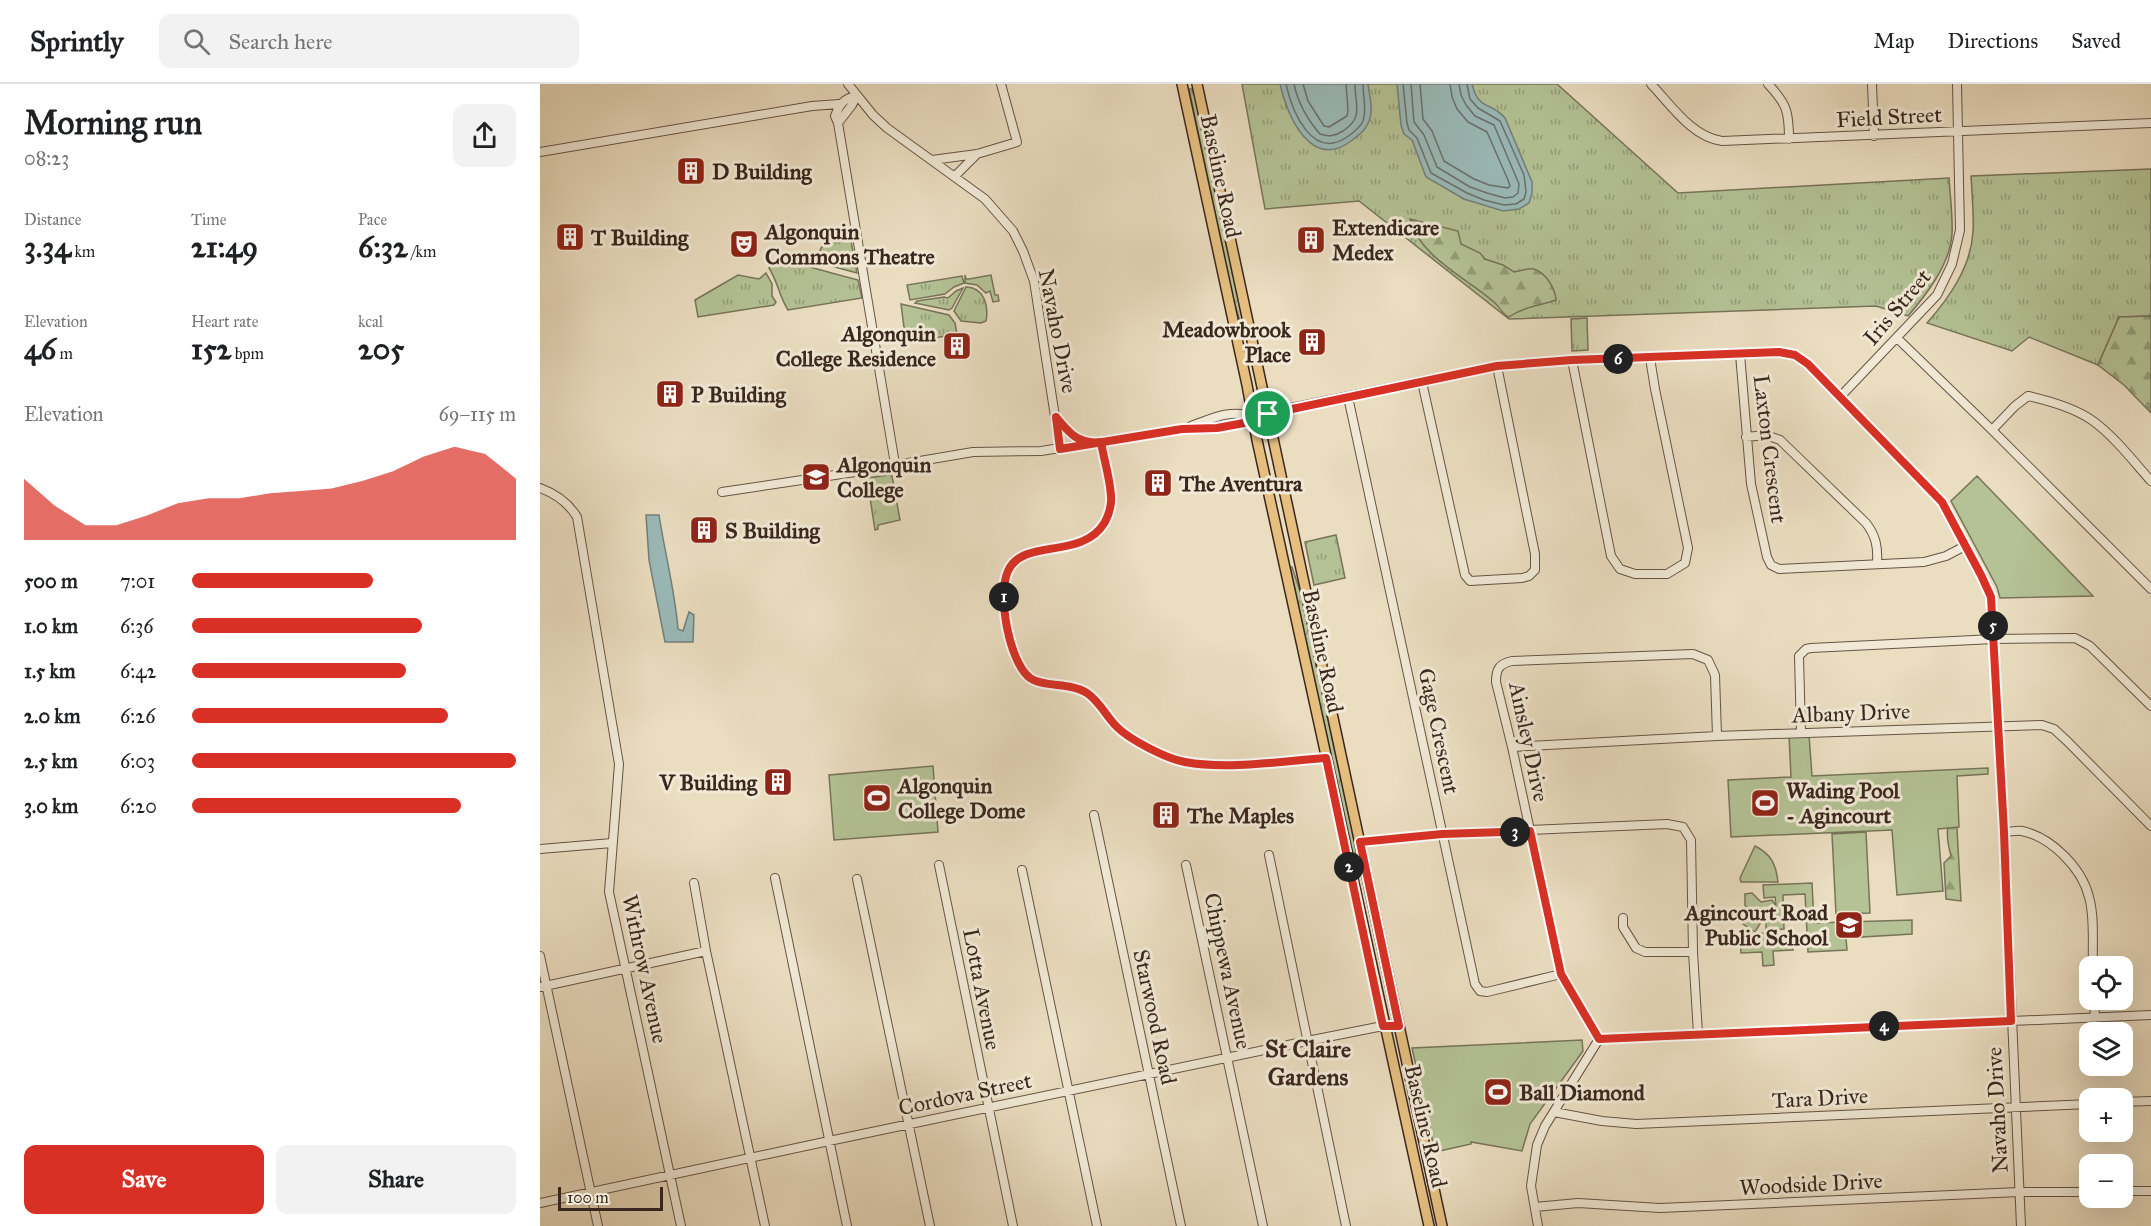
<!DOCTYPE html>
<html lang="en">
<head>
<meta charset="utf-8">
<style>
	body { margin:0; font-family:"IM FELL Great Primer",serif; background:#f2f2f2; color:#202124; height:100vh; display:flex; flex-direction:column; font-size:22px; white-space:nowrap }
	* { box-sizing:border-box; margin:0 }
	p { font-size:20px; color:#757577 }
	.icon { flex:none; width:33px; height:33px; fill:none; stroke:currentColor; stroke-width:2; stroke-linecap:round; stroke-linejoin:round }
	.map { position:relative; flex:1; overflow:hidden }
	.drawer { display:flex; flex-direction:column; background:#fff; width:540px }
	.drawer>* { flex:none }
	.controls { position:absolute; left:1539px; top:872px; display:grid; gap:12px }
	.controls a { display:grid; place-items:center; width:54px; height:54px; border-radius:12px; background:#fff; box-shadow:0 6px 24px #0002; font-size:30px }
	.scale { position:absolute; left:18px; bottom:15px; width:105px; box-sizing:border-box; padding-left:6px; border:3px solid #3a271e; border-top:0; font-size:16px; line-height:21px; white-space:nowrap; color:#3a271e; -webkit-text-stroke:4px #f1e9d6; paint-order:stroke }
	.pin { position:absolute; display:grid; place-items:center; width:51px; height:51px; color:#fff; margin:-26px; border:3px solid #fff; border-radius:50%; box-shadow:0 2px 6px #0007 }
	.km { position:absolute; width:30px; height:30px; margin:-15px; border-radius:50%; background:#222; color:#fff; font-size:16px; line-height:30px; text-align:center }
	.round { display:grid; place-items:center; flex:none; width:63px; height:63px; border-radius:12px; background:#f2f2f2 }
	.head { display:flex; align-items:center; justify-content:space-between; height:102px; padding:0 24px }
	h1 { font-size:33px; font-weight:800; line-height:45px }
	.metrics { display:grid; grid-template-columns:repeat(3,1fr); gap:9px; height:102px; padding:6px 24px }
	.metrics div { display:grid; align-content:center }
	.metrics b { font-size:30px; font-weight:800 }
	.metrics small { font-size:16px; font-weight:400 }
	.metrics p { font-size:16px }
	.chart { height:168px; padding:12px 24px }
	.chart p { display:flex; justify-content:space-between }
	.chart svg { width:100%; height:108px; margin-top:6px; fill:#d93025; opacity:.7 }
	.button { display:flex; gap:12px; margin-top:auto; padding:12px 24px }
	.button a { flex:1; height:69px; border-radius:12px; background:#d93025; color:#fff; font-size:24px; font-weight:800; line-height:69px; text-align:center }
	.button a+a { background:#f2f2f2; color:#202124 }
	ul { padding:0 24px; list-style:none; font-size:20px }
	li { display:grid; grid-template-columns:96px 72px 1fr; align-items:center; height:45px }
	li i { height:15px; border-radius:8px; background:#d93025 }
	header { display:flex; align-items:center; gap:36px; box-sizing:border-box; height:84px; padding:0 30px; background:#fff; border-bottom:2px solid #e0e0e0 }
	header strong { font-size:28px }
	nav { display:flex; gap:33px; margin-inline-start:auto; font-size:21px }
	.search { width:420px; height:54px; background:#f2f2f2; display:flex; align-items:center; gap:15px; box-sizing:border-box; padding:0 21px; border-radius:12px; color:#757577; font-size:22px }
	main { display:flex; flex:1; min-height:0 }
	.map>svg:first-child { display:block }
	.grass { fill:url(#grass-tufts); stroke:#77745a; stroke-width:1.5 }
	.forest { fill:url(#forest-firs); stroke:#77745a; stroke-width:1.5 }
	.park { fill:#b4c295; stroke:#77745a; stroke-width:1.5 }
	.water { fill:#9abab9; stroke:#747f7b; stroke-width:1.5 }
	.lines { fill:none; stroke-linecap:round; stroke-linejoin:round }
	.shore { stroke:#6a706c; stroke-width:1.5 }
	.minor-casing { stroke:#665446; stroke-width:10 }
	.major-casing { stroke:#3a271e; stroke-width:12 }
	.minor { stroke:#f1e9d6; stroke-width:8 }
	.major { stroke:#e5be80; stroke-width:9 }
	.route-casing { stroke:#fff; stroke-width:12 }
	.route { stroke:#d93025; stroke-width:8 }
	.labels { text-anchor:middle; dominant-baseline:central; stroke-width:6; stroke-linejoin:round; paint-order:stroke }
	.street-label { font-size:22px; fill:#3a271e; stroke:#f1e9d6 }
	.poi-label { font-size:22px; font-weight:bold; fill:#3a271e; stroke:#f1e9d6; text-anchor:start }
	.neighbourhood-label { font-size:24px; font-weight:bold; fill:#3a271e; stroke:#f1e9d6 }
</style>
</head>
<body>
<header>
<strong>Sprintly</strong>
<div class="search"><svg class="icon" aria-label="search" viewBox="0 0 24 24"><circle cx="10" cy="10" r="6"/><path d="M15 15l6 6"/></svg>Search here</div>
<nav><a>Map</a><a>Directions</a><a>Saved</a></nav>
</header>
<main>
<section class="drawer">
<div class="head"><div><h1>Morning run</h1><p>08:23</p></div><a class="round"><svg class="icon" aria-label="share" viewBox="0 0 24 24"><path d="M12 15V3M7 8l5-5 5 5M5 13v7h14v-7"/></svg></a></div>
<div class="metrics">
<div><p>Distance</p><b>3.34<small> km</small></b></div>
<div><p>Time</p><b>21:49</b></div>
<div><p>Pace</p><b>6:32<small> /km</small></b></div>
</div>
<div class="metrics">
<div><p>Elevation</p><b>46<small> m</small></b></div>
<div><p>Heart rate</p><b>152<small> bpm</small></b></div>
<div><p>kcal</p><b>205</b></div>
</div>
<div class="chart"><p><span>Elevation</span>69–115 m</p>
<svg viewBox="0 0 160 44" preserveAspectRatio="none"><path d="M0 44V19L10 30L20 38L30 38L40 34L50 29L60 27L70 27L80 25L90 24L100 23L110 20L120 16L130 10L140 6L150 9L160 19V44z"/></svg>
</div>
<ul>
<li><b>500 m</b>7:01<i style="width:56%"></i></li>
<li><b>1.0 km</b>6:36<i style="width:71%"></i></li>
<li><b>1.5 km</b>6:42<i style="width:66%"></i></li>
<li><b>2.0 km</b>6:26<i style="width:79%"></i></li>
<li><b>2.5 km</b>6:03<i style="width:100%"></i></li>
<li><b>3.0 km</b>6:20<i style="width:83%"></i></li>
</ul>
<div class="button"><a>Save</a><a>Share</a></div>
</section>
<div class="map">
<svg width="1611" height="1142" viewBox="0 0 1611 1142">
	<defs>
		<pattern id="grass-tufts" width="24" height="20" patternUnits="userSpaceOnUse" patternTransform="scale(1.5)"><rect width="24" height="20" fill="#b4c295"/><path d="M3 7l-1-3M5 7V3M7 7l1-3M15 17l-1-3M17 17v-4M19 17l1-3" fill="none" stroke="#939e79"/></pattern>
		<pattern id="forest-firs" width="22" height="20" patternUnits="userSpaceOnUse" patternTransform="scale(1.5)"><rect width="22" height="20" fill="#b4c295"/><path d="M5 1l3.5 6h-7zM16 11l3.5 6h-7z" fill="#939e79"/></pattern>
	</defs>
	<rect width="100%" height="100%" fill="#eaddc0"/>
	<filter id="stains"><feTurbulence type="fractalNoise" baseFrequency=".00333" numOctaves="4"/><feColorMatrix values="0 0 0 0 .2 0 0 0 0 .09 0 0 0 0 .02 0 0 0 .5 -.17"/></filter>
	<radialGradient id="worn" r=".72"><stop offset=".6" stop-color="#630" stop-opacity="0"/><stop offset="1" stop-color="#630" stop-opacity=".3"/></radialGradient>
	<path class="grass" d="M702,0H1017L1138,109L1409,94C1410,112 1413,132 1412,150C1410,180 1387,210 1368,232L1336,222L969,235L819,117L725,125Z
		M649,5H652L657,17L706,249L704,250L694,218Z
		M1611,85V232L1579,233L1558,281L1489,253L1472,267L1387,239C1409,214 1431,183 1433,148C1434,130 1432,110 1431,92Z
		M311,157L317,189L276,178C283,152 287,159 311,157Z
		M240,175L318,196L322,214L248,226C239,212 238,198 229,184L235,176Z
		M226,189L232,200V212L236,218L234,221L158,233L155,216L198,191L219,195Z
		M425,191L426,195H429L451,191L455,211H458L459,217L453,218L450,207L446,209L437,201L425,199Z
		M422,192L424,199L414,203L405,210L370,216L367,201Z
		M426,203C444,203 449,222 446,237L441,239L421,237L414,227Z
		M423,204L412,224L409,226L375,219L377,217L404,213L408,214L416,207Z
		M361,220L409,231L415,239L417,250L366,259Z
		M1047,234L1048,266L1032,267L1031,235Z
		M349,391L352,392L360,436L338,441V445L335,446L327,394Z
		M796,451L805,494L774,501L765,458Z
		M750,483H752L760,507L817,769L812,770Z"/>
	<path class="forest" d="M870,135L918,147L921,160L940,169L945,175L963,181L974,188C980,187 988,184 994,185C1006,189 1015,204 1016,216C999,222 983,223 969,233C962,230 961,225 956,220C930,196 878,172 870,135Z
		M1611,232V329L1584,301L1558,281L1579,233Z
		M1412,725L1417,745L1421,817L1406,815L1404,779L1411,772C1406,754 1406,743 1412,725Z"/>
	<path class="park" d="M1437,392L1553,512L1460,514L1457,503L1411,417Z
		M1249,651H1269L1272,692L1448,684V690L1417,692L1419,743L1398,745L1403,807L1357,811L1352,746L1191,753L1188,696L1251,693Z
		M393,682L398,748L294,756L289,691Z
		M1326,748L1330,829L1296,830L1292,750Z
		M1215,762C1231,770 1236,780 1238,798H1201L1200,794Z
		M1272,799L1274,839L1372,836V850L1306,854L1307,866L1268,868L1265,810L1243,811L1244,845L1234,846V856H1252L1253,866L1233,867L1234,881L1223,882L1222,868L1201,869L1200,850L1226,849V835L1236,834V829L1235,832L1224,833L1215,848L1203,840L1210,830L1214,832L1217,829L1205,822V810L1212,809L1221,818L1232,816L1236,822L1235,813L1224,814L1223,801Z
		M1042,956L1043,967L990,1040L982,1067L931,1058V1060L895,1068L872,964Z"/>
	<path class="water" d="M740,0H828C829,9 832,20 831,28C830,42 822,49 811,57C771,87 747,32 740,0Z
		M857,0H932C939,28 951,17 965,34L992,98V109L989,119L979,125L963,127L924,115L886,93L872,56L864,50L861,41Z
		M106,431H119C125,470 135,507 138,545L143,547L149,528L154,531L153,558H125L109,476Z
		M1216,712L1235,713V725H1216Z"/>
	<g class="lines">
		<path class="shore" d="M746,0C752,27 772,77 807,53C813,49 820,44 823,37C827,25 823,13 823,0
			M754,0C758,19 767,35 780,50C789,53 795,52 803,47C824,33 815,22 815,0
			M763,0L768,17L784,42L789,43L807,32L808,26L806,0
			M863,0L867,39L869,46L877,54L891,89L927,109L944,116L964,121L976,120L984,115L986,108L984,91L960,37L938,24L930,15L927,0
			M871,0L874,38L884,51L897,83L930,103L947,109L965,114L973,113L978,109L979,100L954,41L935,32L926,21L921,11L919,0
			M880,0L883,35L892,47L904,77L934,95L949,101L968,104L970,102L968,96L947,48L928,38L917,25L912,13L910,0"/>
		<g class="minor-casing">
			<path id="minor" d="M308,0L333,31L347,44L445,115L473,147L483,167L494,197L520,365
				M1111,0C1131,21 1152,53 1182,57L1611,39
				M1228,0C1247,20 1249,28 1249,55
				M1332,0L1334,52
				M317,11C304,15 300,19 295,32L298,39L355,380
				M298,39L312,21L317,11
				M0,68L272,22L299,20
				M392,76L437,70L477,58L461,0
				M415,92L437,70
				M1357,254L1452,346L1611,505
				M1200,270L1211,400L1227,473L1231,481L1239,485L1384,478L1406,472L1425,462
				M1032,276L1071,472L1080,485L1095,490H1127L1145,479L1148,464L1115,305L1110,274
				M882,298L925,491L930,497L982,494L989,492L995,486V470L957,282
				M808,313L935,900L940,907L947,908L1021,890
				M1300,313L1397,211L1412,180L1420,146L1417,0
				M517,335L533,352L550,359
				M651,342C671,335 692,324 712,333
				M1452,346L1475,322L1488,312C1510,317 1535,324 1553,337C1574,352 1594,378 1611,397
				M1206,353L1226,351L1240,356L1326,439C1336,452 1338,463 1337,479
				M561,358C564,376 570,394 571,412C572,421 570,430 565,438C542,477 483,453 468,487C457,511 469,578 490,594C505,604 530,598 547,609C560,618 566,632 577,643C590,656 627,674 645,678C687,686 743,677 786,674
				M0,404C16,410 28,418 37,433L79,680L69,808L141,1142
				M182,408L315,388L433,368L501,367L646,344H677L704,339L712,333L736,327L957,282L1032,276L1239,268L1255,271L1268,281L1402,418L1441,491L1451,514L1464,748L1481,1142
				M1261,649L1259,572L1266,565L1271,564L1454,555L1535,554L1550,562L1611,622
				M972,663L1177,652L1502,641L1514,645L1527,657L1611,742
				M554,731L641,1142
				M1464,748C1470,748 1477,746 1482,747C1511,753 1542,784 1549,813C1555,834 1552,860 1553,882
				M820,758L902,750L1127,740L1143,743L1151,756L1153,868L1158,950
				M0,765L72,759
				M729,771L806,1142
				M399,781L473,1142
				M646,781L723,1142
				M482,786L557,1142
				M235,794L307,1142
				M317,795L390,1142
				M154,799L166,867L225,1142
				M1083,834V843L1096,864L1105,868H1153
				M0,872L58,1142
				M0,903L166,867
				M1554,915L1555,934
				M1059,955L1021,890L972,663L956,598C956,585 959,580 972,577L1153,570L1168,576L1175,591L1177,652
				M1059,955L1611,931
				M1582,1018L1611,1017
				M1014,1028L1062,1037L1096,1040L1550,1020
				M1582,1107H1611
				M0,1119L289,1057L767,957L843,942H859
				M995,1123L1038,1119L1120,1124L1479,1108H1550
				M998,1142L991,1102L997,1061L1005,1042L1059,955"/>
		</g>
		<g class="major-casing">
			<path id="major" d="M642,0L707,301L717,356L889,1142
				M657,0L902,1142"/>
		</g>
		<use href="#minor" class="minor"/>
		<use href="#major" class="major"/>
	</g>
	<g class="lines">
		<g class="route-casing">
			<path id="route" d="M728,330L712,333L704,339L677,344L642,345L520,365L516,333C529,349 539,361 561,358C564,376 570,394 571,412C572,422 569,430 565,438C542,477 483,453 468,487C457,511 469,578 490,594C505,604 530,598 547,609C560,618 566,632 577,643C590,656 627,675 645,678C687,686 743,677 786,674L843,942H859L820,758L902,750L990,747L1021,890L1059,955L1471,937L1464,748L1451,513L1441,491L1402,418L1268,280L1255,271L1239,268L1032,276L957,282L728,330"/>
		</g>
		<use href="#route" class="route"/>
	</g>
	<defs>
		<g id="building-square" transform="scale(1.5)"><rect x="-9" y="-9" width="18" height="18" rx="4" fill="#8f2418" stroke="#f1e9d6"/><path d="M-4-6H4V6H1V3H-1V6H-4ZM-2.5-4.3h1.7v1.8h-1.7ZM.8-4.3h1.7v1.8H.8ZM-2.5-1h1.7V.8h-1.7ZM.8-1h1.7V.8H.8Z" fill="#fff"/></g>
		<g id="theatre-square" transform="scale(1.5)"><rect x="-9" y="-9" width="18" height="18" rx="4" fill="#8f2418" stroke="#f1e9d6"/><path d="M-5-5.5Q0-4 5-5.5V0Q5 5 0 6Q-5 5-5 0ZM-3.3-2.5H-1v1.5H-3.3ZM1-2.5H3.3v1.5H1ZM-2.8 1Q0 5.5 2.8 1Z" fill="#fff"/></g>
		<g id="university-square" transform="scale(1.5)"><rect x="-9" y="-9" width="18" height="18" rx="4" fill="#8f2418" stroke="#f1e9d6"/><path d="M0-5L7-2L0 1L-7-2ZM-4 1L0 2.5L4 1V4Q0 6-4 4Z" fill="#fff"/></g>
		<g id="stadium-square" transform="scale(1.5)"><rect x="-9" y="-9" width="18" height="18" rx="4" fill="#8f2418" stroke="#f1e9d6"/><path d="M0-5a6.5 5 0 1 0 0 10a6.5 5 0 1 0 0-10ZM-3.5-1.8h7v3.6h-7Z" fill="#fff"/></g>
		<g id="school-square" transform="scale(1.5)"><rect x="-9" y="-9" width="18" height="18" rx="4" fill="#8f2418" stroke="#f1e9d6"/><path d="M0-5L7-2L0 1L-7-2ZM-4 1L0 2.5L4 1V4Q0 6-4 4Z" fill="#fff"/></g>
	</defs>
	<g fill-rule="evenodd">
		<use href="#building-square" x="151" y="87"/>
		<use href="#building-square" x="30" y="153"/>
		<use href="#building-square" x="771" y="156"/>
		<use href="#theatre-square" x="204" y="160"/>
		<use href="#building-square" x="772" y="258"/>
		<use href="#building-square" x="417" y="262"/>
		<use href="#building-square" x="130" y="310"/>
		<use href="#university-square" x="276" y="393"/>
		<use href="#building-square" x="618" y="399"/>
		<use href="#building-square" x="164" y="446"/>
		<use href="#building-square" x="238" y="698"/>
		<use href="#stadium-square" x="337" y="714"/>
		<use href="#stadium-square" x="1225" y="719"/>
		<use href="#building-square" x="626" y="731"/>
		<use href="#school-square" x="1309" y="841"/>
		<use href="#stadium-square" x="958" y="1008"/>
	</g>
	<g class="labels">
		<g class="street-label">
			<text transform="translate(1349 33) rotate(-3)">Field Street</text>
			<text transform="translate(681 92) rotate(78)">Baseline Road</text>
			<text transform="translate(1357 223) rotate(-50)">Iris Street</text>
			<text transform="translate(518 247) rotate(79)">Navaho Drive</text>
			<text transform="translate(1230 365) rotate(83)">Laxton Crescent</text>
			<text transform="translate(783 567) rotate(78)">Baseline Road</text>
			<text transform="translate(1311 629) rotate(-2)">Albany Drive</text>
			<text transform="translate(899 647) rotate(78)">Gage Crescent</text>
			<text transform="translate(989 658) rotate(78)">Ainsley Drive</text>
			<text transform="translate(105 885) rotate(78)">Withrow Avenue</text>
			<text transform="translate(688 887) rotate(78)">Chippewa Avenue</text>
			<text transform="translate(442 905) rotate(79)">Lotta Avenue</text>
			<text transform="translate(615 933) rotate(78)">Starwood Road</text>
			<text transform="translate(425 1010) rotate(-12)">Cordova Street</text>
			<text transform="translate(1280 1014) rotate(-3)">Tara Drive</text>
			<text transform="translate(1457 1026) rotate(-93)">Navaho Drive</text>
			<text transform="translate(886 1042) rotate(77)">Baseline Road</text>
			<text transform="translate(1271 1100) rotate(-3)">Woodside Drive</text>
		</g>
		<g class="poi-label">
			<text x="172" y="87">D Building</text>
			<text x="792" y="143">Extendicare<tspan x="792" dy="25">Medex</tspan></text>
			<text x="225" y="147">Algonquin<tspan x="225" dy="25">Commons Theatre</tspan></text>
			<text x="51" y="153">T Building</text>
			<text x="751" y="245" text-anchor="end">Meadowbrook<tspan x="751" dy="25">Place</tspan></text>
			<text x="396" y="249" text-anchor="end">Algonquin<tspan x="396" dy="25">College Residence</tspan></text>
			<text x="151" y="310">P Building</text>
			<text x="297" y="380">Algonquin<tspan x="297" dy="25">College</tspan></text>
			<text x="639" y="399">The Aventura</text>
			<text x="185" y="446">S Building</text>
			<text x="217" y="698" text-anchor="end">V Building</text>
			<text x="358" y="701">Algonquin<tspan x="358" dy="25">College Dome</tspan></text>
			<text x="1246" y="706">Wading Pool<tspan x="1246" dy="25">- Agincourt</tspan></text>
			<text x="647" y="731">The Maples</text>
			<text x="1288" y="828" text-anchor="end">Agincourt Road<tspan x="1288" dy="25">Public School</tspan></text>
			<text x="979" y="1008">Ball Diamond</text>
		</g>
		<g class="neighbourhood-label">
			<text x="768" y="965">St Claire<tspan x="768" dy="28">Gardens</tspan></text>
		</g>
	</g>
	<rect width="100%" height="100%" filter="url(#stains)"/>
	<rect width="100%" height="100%" fill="url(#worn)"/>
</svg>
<div class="controls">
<a><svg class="icon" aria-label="locate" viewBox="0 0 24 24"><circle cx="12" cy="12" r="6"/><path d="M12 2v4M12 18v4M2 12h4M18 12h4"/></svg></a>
<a><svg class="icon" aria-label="layers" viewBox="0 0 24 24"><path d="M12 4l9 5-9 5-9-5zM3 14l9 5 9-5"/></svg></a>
<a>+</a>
<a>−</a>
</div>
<div class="scale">100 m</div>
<div class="pin" style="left:728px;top:330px;background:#1e9e55"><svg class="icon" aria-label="arrive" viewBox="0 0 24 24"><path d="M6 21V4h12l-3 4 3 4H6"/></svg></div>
<b class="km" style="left:464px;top:513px">1</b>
<b class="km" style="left:809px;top:783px">2</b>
<b class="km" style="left:975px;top:748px">3</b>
<b class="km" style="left:1344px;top:942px">4</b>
<b class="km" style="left:1453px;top:542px">5</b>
<b class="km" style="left:1078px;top:275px">6</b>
</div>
</main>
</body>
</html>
